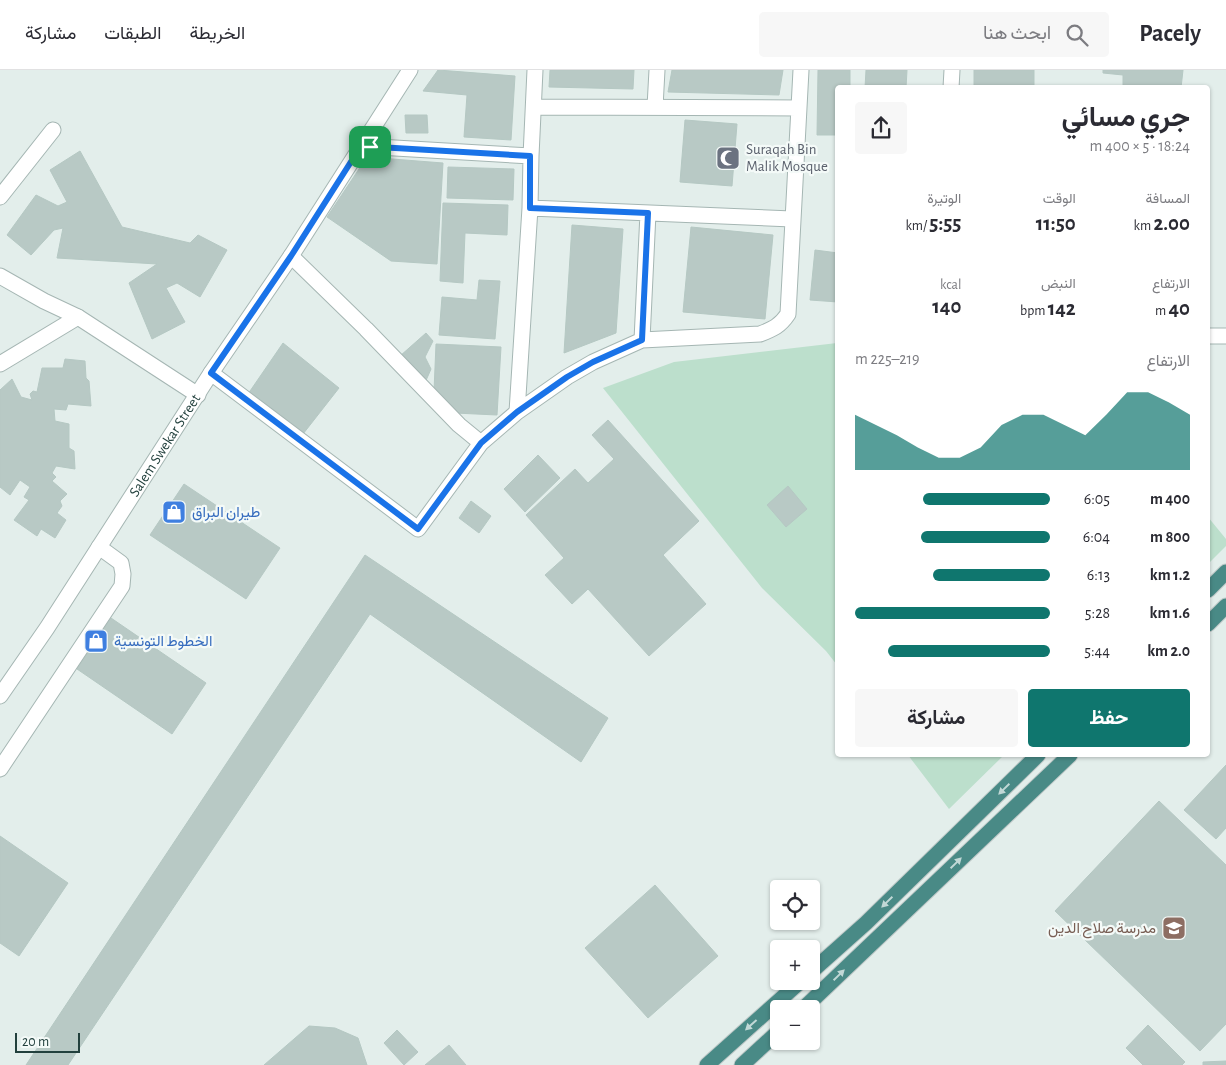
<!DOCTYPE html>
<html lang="ar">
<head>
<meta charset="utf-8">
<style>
	body { margin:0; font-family:"Alegreya Sans",Vazirmatn,sans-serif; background:#f7f7f7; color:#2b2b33; direction:rtl; height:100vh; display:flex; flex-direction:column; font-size:19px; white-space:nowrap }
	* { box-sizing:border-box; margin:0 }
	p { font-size:16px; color:#7c7c81 }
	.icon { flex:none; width:28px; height:28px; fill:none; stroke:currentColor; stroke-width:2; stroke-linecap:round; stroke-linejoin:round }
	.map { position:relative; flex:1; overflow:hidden; direction:ltr }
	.panel { position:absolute; left:835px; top:15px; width:375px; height:672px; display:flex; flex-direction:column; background:#fff; border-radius:5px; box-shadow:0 1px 4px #0004; direction:rtl }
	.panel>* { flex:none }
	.tools { position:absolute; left:770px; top:810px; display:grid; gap:10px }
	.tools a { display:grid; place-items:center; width:50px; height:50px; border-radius:5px; background:#fff; box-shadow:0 1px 4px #0004; font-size:25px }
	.scale { position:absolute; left:15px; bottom:12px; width:65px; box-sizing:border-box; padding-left:5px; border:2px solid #22403d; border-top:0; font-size:14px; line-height:18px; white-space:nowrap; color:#22403d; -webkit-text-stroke:4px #f4faf8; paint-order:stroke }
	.pin { position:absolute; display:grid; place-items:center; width:42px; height:42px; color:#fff; margin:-21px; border-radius:10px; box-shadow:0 2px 8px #0006 }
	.round { display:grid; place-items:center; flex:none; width:52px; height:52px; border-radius:5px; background:#f7f7f7 }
	.overview { display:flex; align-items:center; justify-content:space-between; height:85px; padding:0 20px }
	h1 { font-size:28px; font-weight:700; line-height:38px }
	.figures { display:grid; grid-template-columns:repeat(3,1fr); gap:8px; height:85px; padding:5px 20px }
	.figures div { display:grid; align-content:center }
	.figures b { font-size:21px; font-weight:700 }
	.figures small { font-size:14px; font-weight:400 }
	.figures p { font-size:14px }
	.chart { height:140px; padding:10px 20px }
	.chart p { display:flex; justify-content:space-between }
	.chart svg { width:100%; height:90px; margin-top:5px; fill:#0f766e; opacity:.7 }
	.primary-button { display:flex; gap:10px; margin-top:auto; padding:10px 20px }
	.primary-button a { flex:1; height:58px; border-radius:5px; background:#0f766e; color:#fff; font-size:20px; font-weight:700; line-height:58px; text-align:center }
	.primary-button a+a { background:#f7f7f7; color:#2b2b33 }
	ul { padding:0 20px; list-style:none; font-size:16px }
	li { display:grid; grid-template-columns:80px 60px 1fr; align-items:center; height:38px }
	li i { height:12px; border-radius:6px; background:#0f766e }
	header { display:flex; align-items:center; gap:30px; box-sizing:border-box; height:70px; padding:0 25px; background:#fff; border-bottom:1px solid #e1e1e2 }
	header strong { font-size:24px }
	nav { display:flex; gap:28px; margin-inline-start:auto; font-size:18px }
	.search { width:350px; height:45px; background:#f7f7f7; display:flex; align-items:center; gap:12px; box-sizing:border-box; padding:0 18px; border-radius:5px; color:#7c7c81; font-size:19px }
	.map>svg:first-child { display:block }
	.green { fill:#bcdfcc }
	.building { fill:#b8c9c5; stroke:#b5c8c3 }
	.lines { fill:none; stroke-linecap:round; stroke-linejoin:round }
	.minor-casing { stroke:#a5b6b3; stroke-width:17 }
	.tertiary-casing { stroke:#a5b6b3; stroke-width:17 }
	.trunk-casing { stroke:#c1cac9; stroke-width:17 }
	.minor { stroke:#fff; stroke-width:15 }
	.tertiary { stroke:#fff; stroke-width:15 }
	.trunk { stroke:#498a86; stroke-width:15 }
	.oneway { fill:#c1d8d6 }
	.route-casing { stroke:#fff; stroke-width:10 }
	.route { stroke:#1a73e8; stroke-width:6 }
	.labels { text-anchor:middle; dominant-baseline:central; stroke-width:4.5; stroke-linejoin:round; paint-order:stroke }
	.worship-label { font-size:15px; fill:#5b616d; stroke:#f4faf8; text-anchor:start }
	.street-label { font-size:15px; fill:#22403d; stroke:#f4faf8 }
	.shop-label { font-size:15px; fill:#366cbe; stroke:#f4faf8; text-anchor:start }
	.education-label { font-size:15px; fill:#785e54; stroke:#f4faf8; text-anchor:end }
</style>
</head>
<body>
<header>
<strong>Pacely</strong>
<div class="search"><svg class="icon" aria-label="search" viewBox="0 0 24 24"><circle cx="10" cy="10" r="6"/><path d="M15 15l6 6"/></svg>ابحث هنا</div>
<nav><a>الخريطة</a><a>الطبقات</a><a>مشاركة</a></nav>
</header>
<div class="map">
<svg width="1226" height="995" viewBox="0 0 1226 995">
	<rect width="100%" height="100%" fill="#e3eeeb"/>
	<path class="green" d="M837,273V595L826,581L762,518L603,318L674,292Z
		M1208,447L1226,469V476L1208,494Z
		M908,685H1004L949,739Z"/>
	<path class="building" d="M438,0L515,6L511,70L464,67L467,25L423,21Z
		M550,0H634L633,19L549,17Z
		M672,0H783L779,25L668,22Z
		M818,0H850V18H838V65H817Z
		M866,0H907L906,18H865Z
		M974,0H1034V18H974Z
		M1103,0H1183L1181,18H1123V5L1103,3Z
		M405,45H427L428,63H406Z
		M685,50L737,54L732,116L680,112Z
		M80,81L122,157L190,173L198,165L227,180L200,227L177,213L166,218L185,252L152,269L129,213L157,194L57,188L63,158L54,160L31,185L7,165L36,125L58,136L67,132L50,100Z
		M367,87L443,93L437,194L391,191L327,147Z
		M448,97L514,99L513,130L447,128Z
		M443,133L508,135L507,165L465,163L463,213L440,211Z
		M572,155L623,159L616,263L564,283Z
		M691,157L773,165L765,249L683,242Z
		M815,180L838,183V232L810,230Z
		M479,210L500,211L495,269L439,265L442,227L477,230Z
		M426,263L433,271L425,287L431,299L424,315L400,286Z
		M283,273L339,318L303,364L248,324Z
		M436,274L501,277L497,345L455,343L434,321Z
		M65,289L85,291L86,308L89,311L91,336L68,334L66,340L54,339L55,351L69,354V378L74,381L75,399L56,396L52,403L56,407L52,411L67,424L60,431L62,436L57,443L66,450L55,468L41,459L37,466L14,450L29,430L24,427L30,417L20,410L10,425L0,417V320L12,309L21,327L32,330L30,324L33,321L37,322L42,298H63Z
		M608,350L699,451L663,485L706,534L649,586L588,519L572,534L545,505L564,488L526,445L575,399L588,413L614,389L592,365Z
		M538,385L560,408L525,442L504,419Z
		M184,414L280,478L246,529L150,465Z
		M788,416L807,439L786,457L767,435Z
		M471,431L491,446L479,463L459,448Z
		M365,485L608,648L581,692L370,544L68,995H26Z
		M111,548L206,613L172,664L77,599Z
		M1226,695V758L1216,769L1184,740Z
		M1159,731L1226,795V954L1200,981L1055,841Z
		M0,766L68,813L19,886L0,873Z
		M655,815L718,886L648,948L585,878Z
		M1148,955L1185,992L1182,995H1143L1126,978Z
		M309,956L335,958L358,968L367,995H264Z
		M397,960L418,982L404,995L384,973Z
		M449,975L466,995H425Z
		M1226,991V995H1203V992Z"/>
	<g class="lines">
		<g class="minor-casing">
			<path id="minor" d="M951,18L952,0
				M534,37L799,38
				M655,37L657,0
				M361,76L531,86
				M0,127L53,60
				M530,138L792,149
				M291,186L366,259L459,355L481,373
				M1208,266H1226
				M642,270L648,143
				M0,294L78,247
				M211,303L418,459L481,373L517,342L567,307L593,292L642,270L760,264C773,259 780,256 788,244L801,0
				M517,342L530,138L531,86L535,0
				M0,699L122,516L123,504L121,493L99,477"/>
		</g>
		<g class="tertiary-casing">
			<g id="tertiary">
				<path d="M0,206L44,231L78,247L198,325"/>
				<path id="s1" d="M0,626L47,558L211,303L291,186L410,0"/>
			</g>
		</g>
		<g class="trunk-casing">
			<path id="trunk" d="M1208,520L1226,502
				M1208,554L1226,536
				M811,902L866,853L1038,685
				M803,939L1070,685
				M707,995L801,911
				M742,995L779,961"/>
		</g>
		<use href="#minor" class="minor"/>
		<use href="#tertiary" class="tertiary"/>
		<use href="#trunk" class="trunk"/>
	</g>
	<defs><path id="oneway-solid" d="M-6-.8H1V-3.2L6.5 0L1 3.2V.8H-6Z" transform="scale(1.25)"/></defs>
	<g class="oneway">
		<use href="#oneway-solid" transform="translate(1004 719) rotate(136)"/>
		<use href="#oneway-solid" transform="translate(956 793) rotate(-44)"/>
		<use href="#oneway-solid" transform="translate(887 832) rotate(136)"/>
		<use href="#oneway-solid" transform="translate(839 905) rotate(-44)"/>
		<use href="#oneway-solid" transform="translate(751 955) rotate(138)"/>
	</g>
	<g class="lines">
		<g class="route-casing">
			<path id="route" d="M361,76L530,86V138L648,143L642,270L593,292L567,307L517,342L481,373L418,459L211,303L291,186Z"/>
		</g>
		<use href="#route" class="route"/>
	</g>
	<defs>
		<g id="mosque-square" transform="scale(1.25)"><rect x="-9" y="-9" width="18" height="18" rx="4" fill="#6b7280" stroke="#f4faf8"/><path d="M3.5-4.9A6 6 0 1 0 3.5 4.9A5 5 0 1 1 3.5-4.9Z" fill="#fff"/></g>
		<g id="shop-square" transform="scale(1.25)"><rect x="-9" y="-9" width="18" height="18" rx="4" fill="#3f7fe0" stroke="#f4faf8"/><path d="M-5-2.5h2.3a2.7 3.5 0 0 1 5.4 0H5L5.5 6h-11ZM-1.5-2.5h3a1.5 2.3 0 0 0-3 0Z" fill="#fff"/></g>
		<g id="school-square" transform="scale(1.25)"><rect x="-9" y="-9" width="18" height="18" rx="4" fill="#8d6e63" stroke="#f4faf8"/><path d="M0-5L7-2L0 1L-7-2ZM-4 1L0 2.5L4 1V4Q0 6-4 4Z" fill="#fff"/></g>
	</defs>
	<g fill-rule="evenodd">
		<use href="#mosque-square" x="728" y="88"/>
		<use href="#shop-square" x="174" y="442"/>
		<use href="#shop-square" x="96" y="571"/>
		<use href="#school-square" x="1174" y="858"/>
	</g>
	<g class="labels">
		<g class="worship-label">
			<text x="746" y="79">Suraqah Bin<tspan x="746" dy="17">Malik Mosque</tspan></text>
		</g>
		<g class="street-label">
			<text stroke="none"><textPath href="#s1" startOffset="300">Salem Swekar Street</textPath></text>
		</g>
		<g class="shop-label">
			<text x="192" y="442">طيران البراق</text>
			<text x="114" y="571">الخطوط التونسية</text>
		</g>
		<g class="education-label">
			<text x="1156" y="858">مدرسة صلاح الدين</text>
		</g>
	</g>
</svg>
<div class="tools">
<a><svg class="icon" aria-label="locate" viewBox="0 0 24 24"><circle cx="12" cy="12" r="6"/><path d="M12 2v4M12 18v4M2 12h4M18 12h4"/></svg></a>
<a>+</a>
<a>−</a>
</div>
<div class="scale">20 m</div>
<div class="pin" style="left:370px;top:77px;background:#1e9e55"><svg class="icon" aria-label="arrive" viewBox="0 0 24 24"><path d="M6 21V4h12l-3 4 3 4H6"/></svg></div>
<section class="panel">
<div class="overview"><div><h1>جري مسائي</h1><p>18:24 · 5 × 400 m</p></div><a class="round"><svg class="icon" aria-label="share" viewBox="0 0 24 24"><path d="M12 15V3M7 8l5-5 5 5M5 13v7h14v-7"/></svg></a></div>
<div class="figures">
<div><p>المسافة</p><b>2.00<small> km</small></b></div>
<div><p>الوقت</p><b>11:50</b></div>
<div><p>الوتيرة</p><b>5:55<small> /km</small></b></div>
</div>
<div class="figures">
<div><p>الارتفاع</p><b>40<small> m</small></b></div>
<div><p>النبض</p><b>142<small> bpm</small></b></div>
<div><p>kcal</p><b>140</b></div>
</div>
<div class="chart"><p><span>الارتفاع</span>219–225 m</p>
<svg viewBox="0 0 160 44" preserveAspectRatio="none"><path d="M0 44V17L10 22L20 27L30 33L40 38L50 38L60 33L70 22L80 17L90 17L100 22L110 27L120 17L130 6L140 6L150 11L160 17V44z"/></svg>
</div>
<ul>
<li><b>400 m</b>6:05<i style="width:65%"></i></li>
<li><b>800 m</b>6:04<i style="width:66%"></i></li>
<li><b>1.2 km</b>6:13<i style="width:60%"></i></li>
<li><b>1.6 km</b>5:28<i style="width:100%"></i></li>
<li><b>2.0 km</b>5:44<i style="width:83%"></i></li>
</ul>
<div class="primary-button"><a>حفظ</a><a>مشاركة</a></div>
</section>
</div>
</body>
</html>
